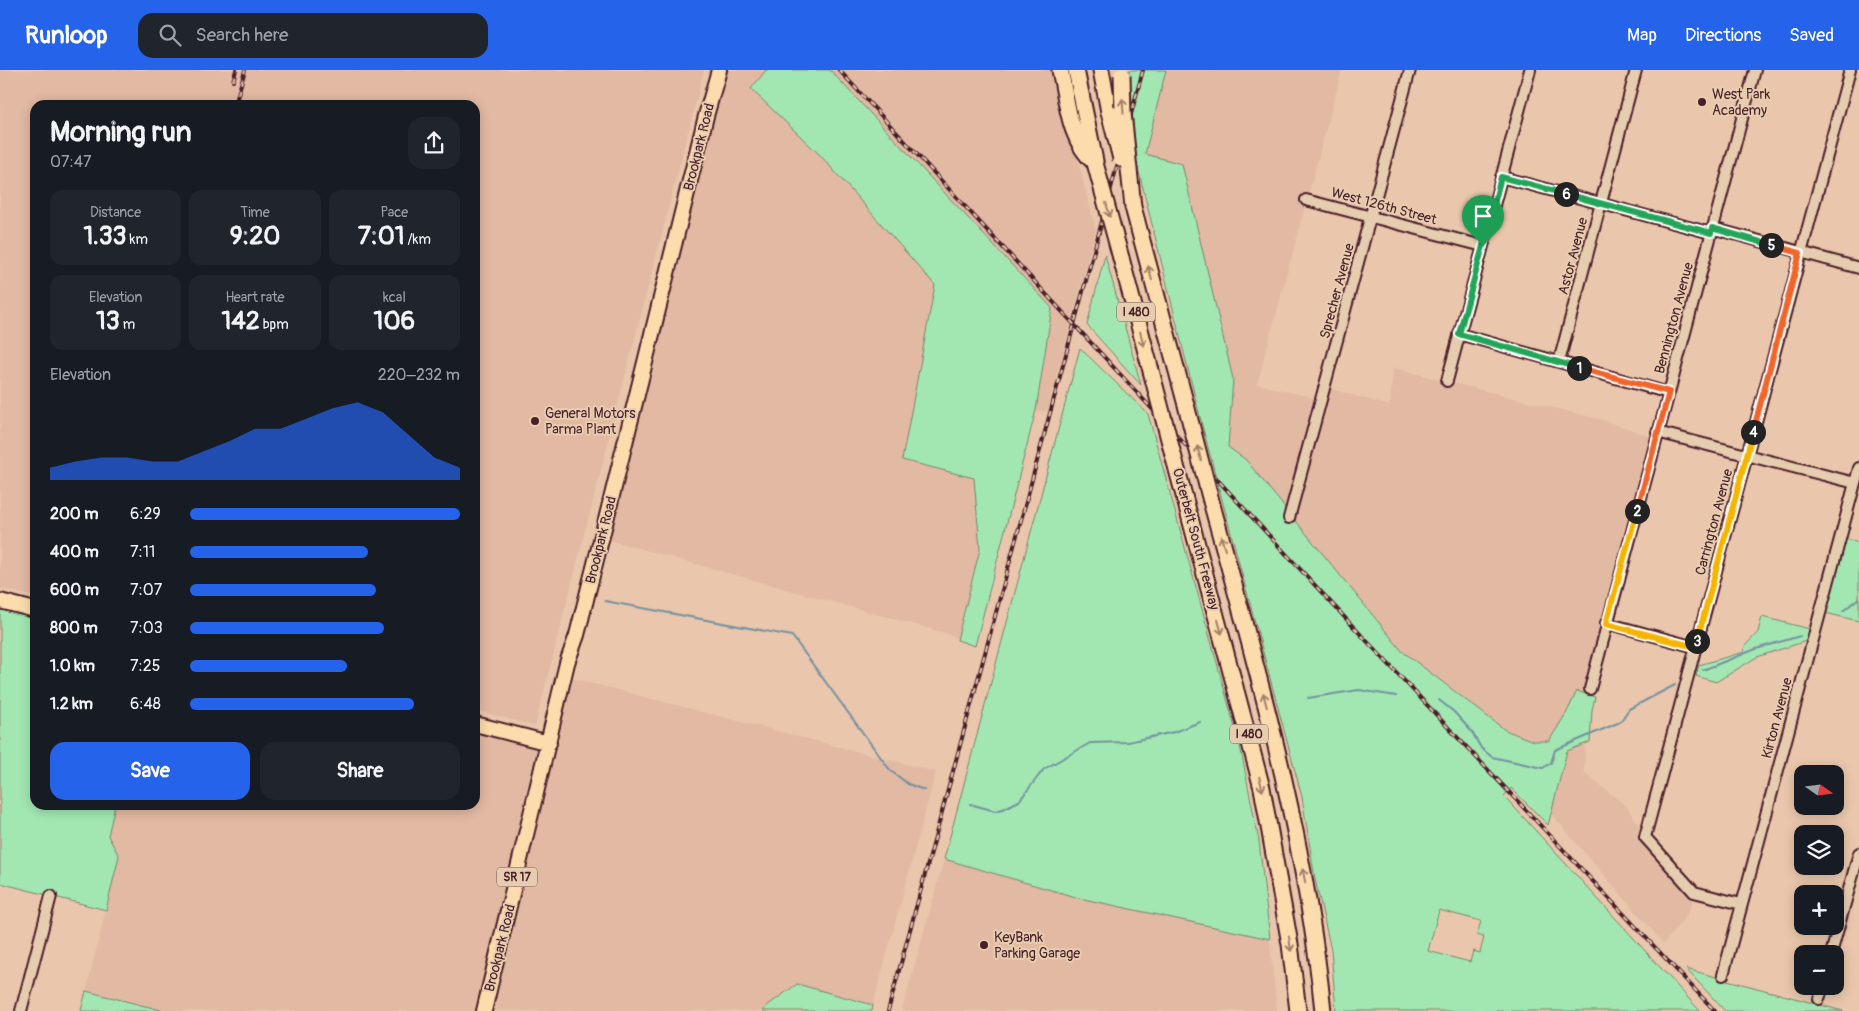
<!DOCTYPE html>
<html lang="en">
<head>
<meta charset="utf-8">
<style>
	body { margin:0; font-family:Pangolin,sans-serif; background:#20242c; color:#f1f3f6; height:100vh; display:flex; flex-direction:column; font-size:19px; white-space:nowrap }
	* { box-sizing:border-box; margin:0 }
	p { font-size:16px; color:#9ea1a6 }
	.icon { flex:none; width:28px; height:28px; fill:none; stroke:currentColor; stroke-width:2; stroke-linecap:round; stroke-linejoin:round }
	.map { position:relative; flex:1; overflow:hidden }
	.details { position:absolute; left:30px; top:30px; width:450px; height:710px; display:flex; flex-direction:column; background:#171b24; border-radius:15px; box-shadow:0 2px 12px #0003 }
	.details>* { flex:none }
	.needle { width:32px; rotate:104deg }
	.controls { position:absolute; left:1794px; top:695px; display:grid; gap:10px }
	.controls a { display:grid; place-items:center; width:50px; height:50px; border-radius:10px; background:#171b24; box-shadow:0 2px 12px #0003; font-size:25px }
	.pin { position:absolute; display:grid; place-items:center; width:42px; height:42px; color:#fff; margin:-51px -21px; border-radius:50% 50% 50% 0; rotate:-45deg; box-shadow:0 0 5px #0007 }
	.pin .icon { rotate:45deg }
	.km { position:absolute; width:25px; height:25px; margin:-12px; border-radius:50%; background:#222; color:#fff; font-size:14px; line-height:25px; text-align:center }
	.round { display:grid; place-items:center; flex:none; width:52px; height:52px; border-radius:15px; background:#20242c }
	.headline { display:flex; align-items:center; justify-content:space-between; height:85px; padding:0 20px }
	h1 { font-size:28px; font-weight:700; line-height:38px }
	.figures { display:grid; grid-template-columns:repeat(3,1fr); gap:8px; height:85px; padding:5px 20px }
	.figures div { display:grid; align-content:center; border-radius:12px; background:#20242c; text-align:center }
	.figures b { font-size:25px; font-weight:700 }
	.figures small { font-size:14px; font-weight:400 }
	.figures p { font-size:14px }
	.chart { height:140px; padding:10px 20px }
	.chart p { display:flex; justify-content:space-between }
	.chart svg { width:100%; height:90px; margin-top:5px; fill:#2563eb; opacity:.7 }
	.primary-button { display:flex; gap:10px; margin-top:auto; padding:10px 20px }
	.primary-button a { flex:1; height:58px; border-radius:15px; background:#2563eb; color:#fff; font-size:20px; font-weight:700; line-height:58px; text-align:center }
	.primary-button a+a { background:#20242c; color:#f1f3f6 }
	ul { padding:0 20px; list-style:none; font-size:16px }
	li { display:grid; grid-template-columns:80px 60px 1fr; align-items:center; height:38px }
	li i { height:12px; border-radius:6px; background:#2563eb }
	header { display:flex; align-items:center; gap:30px; box-sizing:border-box; height:70px; padding:0 25px; background:#2563eb; color:#fff }
	header strong { font-size:24px }
	nav { display:flex; gap:28px; margin-inline-start:auto; font-size:18px }
	.search { width:350px; height:45px; background:#20242c; display:flex; align-items:center; gap:12px; box-sizing:border-box; padding:0 18px; border-radius:15px; color:#9ea1a6; font-size:19px }
	.map>svg:first-child { display:block }
	.built { fill:#e2b9a3 }
	.green { fill:#a2e7b2; stroke:#76836e; fill-rule:evenodd }
	.lines { fill:none; stroke-linecap:round; stroke-linejoin:round }
	.stream { stroke:#7492a1; stroke-width:2 }
	.minor-casing { stroke:#4a1f2b; stroke-width:14 }
	.major-casing { stroke:#4a1f2b; stroke-width:18 }
	.highway-casing { stroke:#4a1f2b; stroke-width:19 }
	.minor { stroke:#e7cdaf; stroke-width:10 }
	.major { stroke:#fcdcac; stroke-width:14 }
	.highway { stroke:#fcdcac; stroke-width:15 }
	.rail-casing { stroke:#4a1f2b; stroke-width:4 }
	.rail { stroke:#e7cdaf; stroke-width:2; stroke-dasharray:5.5; stroke-linecap:butt }
	.highway-bridge-casing { stroke:#4a1f2b; stroke-width:19; stroke-linecap:butt }
	.highway-bridge { stroke:#fcdcac; stroke-width:15 }
	.oneway { stroke:#a37e6c }
	.split-1-casing { stroke:#fff; stroke-width:10 }
	.split-2-casing { stroke:#fff; stroke-width:10 }
	.split-3-casing { stroke:#fff; stroke-width:10 }
	.split-4-casing { stroke:#fff; stroke-width:10 }
	.split-5-casing { stroke:#fff; stroke-width:10 }
	.split-6-casing { stroke:#fff; stroke-width:10 }
	.split-7-casing { stroke:#fff; stroke-width:10 }
	.split-1 { stroke:#22a559; stroke-width:6 }
	.split-2 { stroke:#f0652b; stroke-width:6 }
	.split-3 { stroke:#f5b400; stroke-width:6 }
	.split-4 { stroke:#f5b400; stroke-width:6 }
	.split-5 { stroke:#f0652b; stroke-width:6 }
	.split-6 { stroke:#22a559; stroke-width:6 }
	.split-7 { stroke:#22a559; stroke-width:6 }
	.poi-dot { fill:#4a1f2b; stroke:#e7cdaf; stroke-width:2 }
	.labels { text-anchor:middle; dominant-baseline:central; stroke-width:4; stroke-linejoin:round; paint-order:stroke }
	.shield { fill:#e7cdaf; stroke:#795353; stroke-width:1 }
	.shield-label { font-size:12px; font-weight:bold; fill:#4a1f2b }
	.poi-label { font-size:14px; fill:#4a1f2b; stroke:#e7cdaf; text-anchor:start }
	.street-label { font-size:14px; fill:#4a1f2b; stroke:#e7cdaf }
</style>
</head>
<body>
<header>
<strong>Runloop</strong>
<div class="search"><svg class="icon" aria-label="search" viewBox="0 0 24 24"><circle cx="10" cy="10" r="6"/><path d="M15 15l6 6"/></svg>Search here</div>
<nav><a>Map</a><a>Directions</a><a>Saved</a></nav>
</header>
<div class="map">
<svg width="1859" height="941" viewBox="0 0 1859 941">
	<rect width="100%" height="100%" fill="#eac7ac"/>
	<filter id="ink" filterUnits="userSpaceOnUse"><feTurbulence type="fractalNoise" baseFrequency=".02" numOctaves="2"/><feDisplacementMap in="SourceGraphic" scale="10" xChannelSelector="R" yChannelSelector="G"/><feConvolveMatrix kernelMatrix="1 2 1 2 8 2 1 2 1" color-interpolation-filters="sRGB"/></filter>
	<g filter="url(#ink)">
		<path class="built" d="M0,0H704L535,656L475,640V35H35V527L0,518Z
			M725,0H766L752,19L820,85L935,215L902,390L974,408L980,479L957,570L952,565L605,469Z
			M830,0H1054L1096,160L1047,342L1036,340L1052,238Z
			M1166,0H1342L1257,314L1315,328L1328,318L1390,336L1393,298L1603,350L1652,367L1592,610L1586,663L1584,702L1626,736L1693,831L1688,843L1664,874L1519,707L1533,671L1505,660L1402,581L1246,390L1228,377L1233,309L1145,84Z
			M560,605L936,702L873,935L797,914L767,936L763,941H165L86,921L119,786L108,766L115,735H475V662L542,679Z
			M1259,771L1277,941H902L944,789L1079,828Z"/>
		<path class="green" d="M766,0H830L1052,238L1036,340L975,576L957,570L980,479L974,408L902,390L935,215L820,85L751,19Z
			M1129,0H1166L1145,84L1182,94L1233,309L1228,377L1246,390L1402,581L1505,660L1533,671H1549L1567,642L1577,621L1595,627L1592,640L1590,672L1567,681L1548,755L1511,718L1504,726L1700,941H1336L1331,880L1315,809L1302,727L1202,355L1136,90ZM1439,840L1481,851L1477,865L1484,867L1480,883L1473,881L1470,892L1428,881Z
			M1105,185L1141,315L1087,255Z
			M1080,278L1148,344L1240,676L1259,771L1270,869L1079,828L944,789Z
			M1843,468L1859,473V551L1825,543Z
			M0,538L35,548V735H115L108,766L119,786L106,840L0,813Z
			M1762,547L1810,559L1806,571L1757,587L1716,612L1696,606L1699,595L1744,582L1745,576L1758,562Z
			M1686,899L1843,941H1725Z
			M797,914L873,935L872,941H763L767,936Z
			M86,921L165,941H81Z"/>
		<g class="lines">
			<path class="stream" d="M605,531L792,566L890,700L908,714L924,720
				M1843,541L1859,528
				M1703,600L1756,579L1800,566
				M1308,628L1359,620L1396,626
				M1439,630L1454,642L1472,662L1481,678L1492,687L1543,698L1551,693L1555,680L1620,652L1629,639L1675,615
				M970,734L995,741L1003,739L1019,731L1044,699L1090,673L1128,672L1174,662L1200,652"/>
			<g class="minor-casing">
				<path id="minor" d="M1501,107L1711,163
					M1306,130L1483,176
					M1712,158L1859,198
					M1459,264L1669,323
					M1559,292L1636,0
					M1447,311L1530,0
					M1657,362L1855,413
					M1289,448L1410,0
					M1606,553L1695,577
					M1590,619L1755,0
					M1741,834L1694,822L1645,767L1850,0
					M1831,884L1859,783
					M1723,905L1859,398
					M1819,929L1823,916
					M21,941L51,826"/>
			</g>
			<g class="major-casing">
				<path id="major" d="M0,531L35,540
					M475,654L549,673
					M484,941L567,593L577,565L600,474L706,46L719,0"/>
			</g>
			<g class="highway-casing">
				<path id="highway" d="M1060,0C1067,31 1069,71 1095,93
					M1076,0L1095,91
					M1101,0L1109,42
					M1133,137L1186,335
					M1121,188L1150,297
					M1175,392L1262,718L1290,874L1298,941
					M1211,431C1257,599 1306,767 1323,941"/>
			</g>
			<use href="#minor" class="minor"/>
			<use href="#major" class="major"/>
			<use href="#highway" class="highway"/>
			<g class="rail-casing">
				<path id="rail" d="M839,0L1348,551L1715,941
					M233,11L236,0
					M235,35L245,0
					M888,941L1143,0"/>
			</g>
			<use href="#rail" class="rail"/>
			<g class="highway-bridge-casing">
				<path id="highway-bridge" d="M1122,5L1123,43L1133,137
					M1109,42L1121,89
					M1095,93L1121,188
					M1150,297L1175,392
					M1186,335L1211,431"/>
			</g>
			<use href="#highway-bridge" class="highway-bridge"/>
		</g>
		<defs><path id="oneway-shaft" d="M-6 0H5M1.5-3L5.5 0L1.5 3" fill="none" stroke-width="1.6" stroke-linecap="round" stroke-linejoin="round" transform="scale(1.25)"/></defs>
		<g class="oneway">
			<use href="#oneway-shaft" transform="translate(1123 36) rotate(-94)"/>
			<use href="#oneway-shaft" transform="translate(1108 140) rotate(75)"/>
			<use href="#oneway-shaft" transform="translate(1150 203) rotate(-105)"/>
			<use href="#oneway-shaft" transform="translate(1142 269) rotate(75)"/>
			<use href="#oneway-shaft" transform="translate(1199 383) rotate(-105)"/>
			<use href="#oneway-shaft" transform="translate(1223 473) rotate(-105)"/>
			<use href="#oneway-shaft" transform="translate(1220 557) rotate(75)"/>
			<use href="#oneway-shaft" transform="translate(1265 630) rotate(-104)"/>
			<use href="#oneway-shaft" transform="translate(1261 714) rotate(77)"/>
			<use href="#oneway-shaft" transform="translate(1304 806) rotate(-100)"/>
			<use href="#oneway-shaft" transform="translate(1290 874) rotate(82)"/>
		</g>
	</g>
	<g class="lines" filter="url(#ink)">
		<g class="split-1-casing">
			<path id="split-1" d="M1483,176L1459,264L1579,298"/>
		</g>
		<g class="split-2-casing">
			<path id="split-2" d="M1579,298L1669,322L1637,441"/>
		</g>
		<g class="split-3-casing">
			<path id="split-3" d="M1637,441L1606,554L1695,577L1697,571"/>
		</g>
		<g class="split-4-casing">
			<path id="split-4" d="M1697,571L1753,362"/>
		</g>
		<g class="split-5-casing">
			<path id="split-5" d="M1753,362L1800,183L1771,175"/>
		</g>
		<g class="split-6-casing">
			<path id="split-6" d="M1566,124L1711,163L1712,158L1771,175"/>
		</g>
		<g class="split-7-casing">
			<path id="split-7" d="M1483,176L1501,107L1566,124"/>
		</g>
		<use href="#split-1" class="split-1"/>
		<use href="#split-2" class="split-2"/>
		<use href="#split-3" class="split-3"/>
		<use href="#split-4" class="split-4"/>
		<use href="#split-5" class="split-5"/>
		<use href="#split-6" class="split-6"/>
		<use href="#split-7" class="split-7"/>
	</g>
	<g class="poi-dot">
		<circle cx="1702" cy="32" r="5"/>
		<circle cx="535" cy="351" r="5"/>
		<circle cx="984" cy="875" r="5"/>
	</g>
	<g class="labels">
		<g class="shield">
			<rect x="1117" y="232.5" width="38" height="19" rx="4"/>
			<rect x="1230" y="654.5" width="38" height="19" rx="4"/>
			<rect x="497" y="797.5" width="40" height="19" rx="4"/>
		</g>
		<g class="shield-label">
			<text x="1136" y="242">I 480</text>
			<text x="1249" y="664">I 480</text>
			<text x="517" y="807">SR 17</text>
		</g>
		<g class="poi-label">
			<text x="1712" y="24">West Park<tspan x="1712" dy="16">Academy</tspan></text>
			<text x="545" y="343">General Motors<tspan x="545" dy="16">Parma Plant</tspan></text>
			<text x="994" y="867">KeyBank<tspan x="994" dy="16">Parking Garage</tspan></text>
		</g>
		<g class="street-label">
			<text transform="translate(699 77) rotate(-76)">Brookpark Road</text>
			<text transform="translate(1384 136) rotate(15)">West 126th Street</text>
			<text transform="translate(1573 186) rotate(-75)">Astor Avenue</text>
			<text transform="translate(1337 221) rotate(-75)">Sprecher Avenue</text>
			<text transform="translate(1674 248) rotate(-75)">Bennington Avenue</text>
			<text transform="translate(1714 452) rotate(-75)">Carrington Avenue</text>
			<text transform="translate(1196 469) rotate(75)">Outerbelt South Freeway</text>
			<text transform="translate(601 470) rotate(-76)">Brookpark Road</text>
			<text transform="translate(1777 648) rotate(-75)">Kirton Avenue</text>
			<text transform="translate(500 878) rotate(-76)">Brookpark Road</text>
		</g>
	</g>
</svg>
<div class="controls">
<a><svg class="needle" viewBox="-14 -14 28 28"><path d="M0-13l5 13h-10z" fill="#e53935"/><path d="M0 13l5-13h-10z" fill="#9ea1a6"/></svg></a>
<a><svg class="icon" aria-label="layers" viewBox="0 0 24 24"><path d="M12 4l9 5-9 5-9-5zM3 14l9 5 9-5"/></svg></a>
<a>+</a>
<a>−</a>
</div>
<div class="pin" style="left:1483px;top:176px;background:#1e9e55"><svg class="icon" aria-label="arrive" viewBox="0 0 24 24"><path d="M6 21V4h12l-3 4 3 4H6"/></svg></div>
<b class="km" style="left:1579px;top:298px">1</b>
<b class="km" style="left:1637px;top:441px">2</b>
<b class="km" style="left:1697px;top:571px">3</b>
<b class="km" style="left:1753px;top:362px">4</b>
<b class="km" style="left:1771px;top:175px">5</b>
<b class="km" style="left:1566px;top:124px">6</b>
<section class="details">
<div class="headline"><div><h1>Morning run</h1><p>07:47</p></div><a class="round"><svg class="icon" aria-label="share" viewBox="0 0 24 24"><path d="M12 15V3M7 8l5-5 5 5M5 13v7h14v-7"/></svg></a></div>
<div class="figures">
<div><p>Distance</p><b>1.33<small> km</small></b></div>
<div><p>Time</p><b>9:20</b></div>
<div><p>Pace</p><b>7:01<small> /km</small></b></div>
</div>
<div class="figures">
<div><p>Elevation</p><b>13<small> m</small></b></div>
<div><p>Heart rate</p><b>142<small> bpm</small></b></div>
<div><p>kcal</p><b>106</b></div>
</div>
<div class="chart"><p><span>Elevation</span>220–232 m</p>
<svg viewBox="0 0 160 44" preserveAspectRatio="none"><path d="M0 44V38L10 35L20 33L30 33L40 35L50 35L60 30L70 25L80 19L90 19L100 14L110 9L120 6L130 11L140 22L150 33L160 38V44z"/></svg>
</div>
<ul>
<li><b>200 m</b>6:29<i style="width:100%"></i></li>
<li><b>400 m</b>7:11<i style="width:66%"></i></li>
<li><b>600 m</b>7:07<i style="width:69%"></i></li>
<li><b>800 m</b>7:03<i style="width:72%"></i></li>
<li><b>1.0 km</b>7:25<i style="width:58%"></i></li>
<li><b>1.2 km</b>6:48<i style="width:83%"></i></li>
</ul>
<div class="primary-button"><a>Save</a><a>Share</a></div>
</section>
</div>
</body>
</html>
